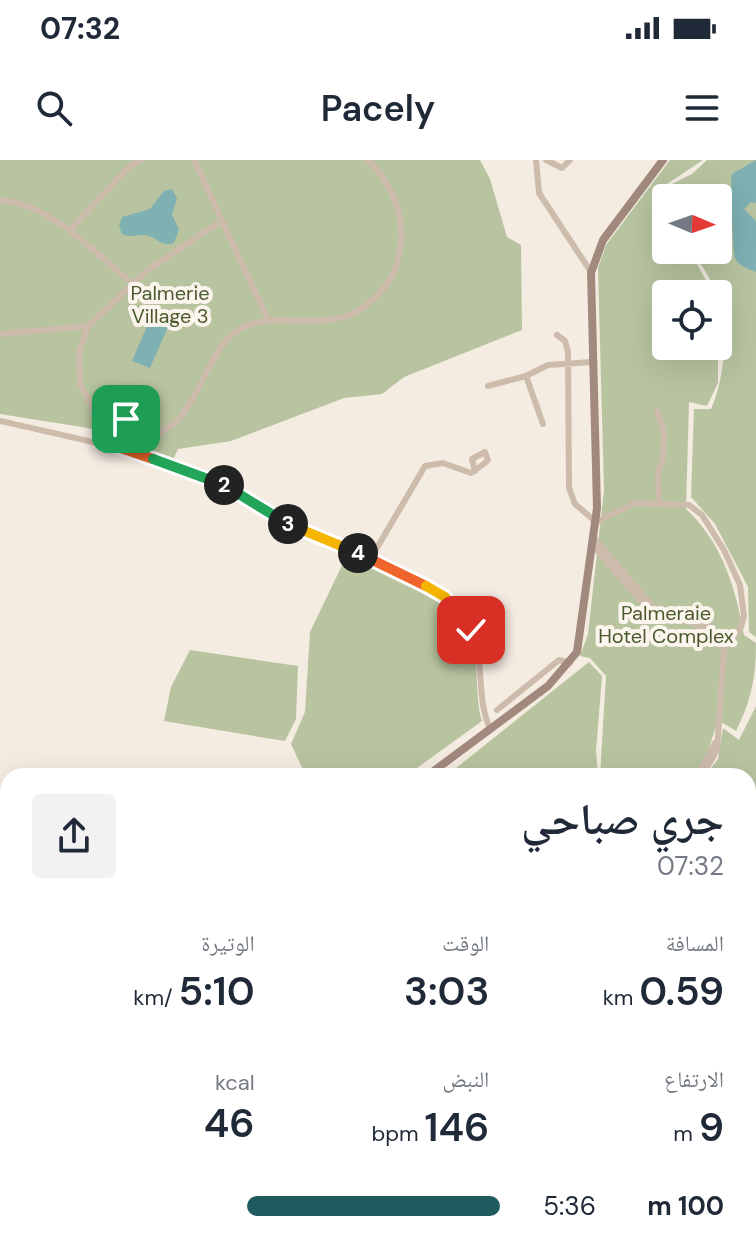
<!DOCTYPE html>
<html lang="ar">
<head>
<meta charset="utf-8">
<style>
	body { margin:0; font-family:"DM Sans","Noto Naskh Arabic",sans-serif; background:#f2f2f3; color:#1f2937; direction:rtl; height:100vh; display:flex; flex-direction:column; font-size:30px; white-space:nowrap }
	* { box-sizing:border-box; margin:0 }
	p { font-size:26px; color:#747a83 }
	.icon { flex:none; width:44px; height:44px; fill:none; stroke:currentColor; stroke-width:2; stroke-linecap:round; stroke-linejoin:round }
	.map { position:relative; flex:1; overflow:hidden; direction:ltr }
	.panel { position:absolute; left:0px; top:608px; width:756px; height:486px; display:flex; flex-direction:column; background:#fff; border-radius:24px 24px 0 0; box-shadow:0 8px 32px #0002; direction:rtl }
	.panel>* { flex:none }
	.needle { width:52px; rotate:92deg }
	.buttons { position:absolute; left:652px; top:24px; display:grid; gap:16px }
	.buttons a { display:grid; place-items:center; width:80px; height:80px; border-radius:8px; background:#fff; box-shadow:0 8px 32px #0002; font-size:40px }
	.pin { position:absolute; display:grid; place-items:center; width:68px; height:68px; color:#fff; margin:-34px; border-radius:16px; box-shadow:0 4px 12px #0006 }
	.km { position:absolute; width:40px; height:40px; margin:-20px; border-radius:50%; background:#222; color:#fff; font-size:22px; line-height:40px; text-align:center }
	.round { display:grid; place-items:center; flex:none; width:84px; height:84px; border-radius:8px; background:#f2f2f3 }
	.overview { display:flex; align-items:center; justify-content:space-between; height:136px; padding:0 32px }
	h1 { font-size:44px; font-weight:600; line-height:60px }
	.figures { display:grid; grid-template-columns:repeat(3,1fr); gap:12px; height:136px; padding:8px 32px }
	.figures div { display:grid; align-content:center }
	.figures b { font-size:40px; font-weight:600 }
	.figures small { font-size:22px; font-weight:400 }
	.figures p { font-size:22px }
	ul { padding:0 32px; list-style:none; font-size:26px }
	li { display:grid; grid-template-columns:128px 96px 1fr; align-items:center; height:60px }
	li i { height:20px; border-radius:10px; background:#1f5a5e }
	.status { display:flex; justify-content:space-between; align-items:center; height:56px; padding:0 40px; background:#fff; direction:ltr }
	.status svg { height:22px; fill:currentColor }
	header { display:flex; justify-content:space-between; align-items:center; height:104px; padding:0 32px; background:#fff; font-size:36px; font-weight:600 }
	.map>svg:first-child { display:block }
	.green { fill:#b8c4a0 }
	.water { fill:#7fb0b2 }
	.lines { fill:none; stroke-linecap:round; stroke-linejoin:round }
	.street { stroke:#cdbbac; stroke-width:6 }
	.secondary { stroke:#a18a7d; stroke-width:8 }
	.split-1-casing { stroke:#fff; stroke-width:16 }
	.split-2-casing { stroke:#fff; stroke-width:16 }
	.split-3-casing { stroke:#fff; stroke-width:16 }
	.split-4-casing { stroke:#fff; stroke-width:16 }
	.split-5-casing { stroke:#fff; stroke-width:16 }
	.split-6-casing { stroke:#fff; stroke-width:16 }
	.split-1 { stroke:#f0652b; stroke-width:10 }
	.split-2 { stroke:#22a559; stroke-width:10 }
	.split-3 { stroke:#22a559; stroke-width:10 }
	.split-4 { stroke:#f5b400; stroke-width:10 }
	.split-5 { stroke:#f0652b; stroke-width:10 }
	.split-6 { stroke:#f5b400; stroke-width:10 }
	.labels { text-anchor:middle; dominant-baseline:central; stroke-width:8; stroke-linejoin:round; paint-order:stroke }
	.park-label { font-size:20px; fill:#4a5a2e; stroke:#fbf5ee }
</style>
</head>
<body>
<div class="status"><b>07:32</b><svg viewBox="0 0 49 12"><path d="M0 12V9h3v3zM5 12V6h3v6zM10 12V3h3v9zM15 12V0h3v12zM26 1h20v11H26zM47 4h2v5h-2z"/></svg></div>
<header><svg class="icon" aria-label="menu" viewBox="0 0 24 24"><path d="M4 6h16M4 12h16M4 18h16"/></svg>Pacely<svg class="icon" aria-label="search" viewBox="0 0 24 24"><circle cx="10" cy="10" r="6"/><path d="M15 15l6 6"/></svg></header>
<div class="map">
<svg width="756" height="1093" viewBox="0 0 756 1093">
	<rect width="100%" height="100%" fill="#f4ebe1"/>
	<path class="green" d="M0,0H480L490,19L507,77L521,85L522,170L404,217L382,234L344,238L231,281L178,289L173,300L88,268L0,254Z
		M670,0H703L667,24L666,90H683L695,100L713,134H666V186H718V223L707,246L689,242L686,349C722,382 736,429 744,475L756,483C756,517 751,541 736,571L718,560L700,616H600L606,516L590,498L580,496L588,474L604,330L598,108L606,85Z
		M707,0H756V477L749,472L748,427L715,364L691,337L694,249H711C732,201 730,126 687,90H718V38H671L670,25L692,14Z
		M355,395L438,433L437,441C488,455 471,525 482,561L406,616H306L291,584L305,552L310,472L346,397Z
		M190,490L298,506L296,559L285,581L164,561L171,527Z
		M589,502L602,516L596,591L598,615L446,616Z
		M756,546V1093H437L433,1086H748V616H705L718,599L723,568L739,580Z
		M0,648L8,651V806L0,817Z
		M114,1086H307V1093H115Z"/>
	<path class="water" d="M756,0V43L751,42L744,49L756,61V112C748,109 739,106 735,98C733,93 730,20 732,14Z
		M172,29L177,38L172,55L179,69L174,83C162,87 160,80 149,76C139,73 133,79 122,74L119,65L122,57L150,49L164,31Z
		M150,159L168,167L150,208L132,201Z"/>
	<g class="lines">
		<path class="street" d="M194,0L268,160
			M536,0L539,33L591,112
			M546,0L562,8L570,0
			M0,40C54,45 91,91 132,123
			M70,70L128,8L141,0
			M0,174L88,166
			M557,175L565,181L568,192L569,328L575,344L596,362L635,343L689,345L702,355L724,390L740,425L744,456L741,467L724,490L717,590L702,616
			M488,226L526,216
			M657,251L664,272L663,299L658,311L659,341
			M112 262a7 7 0 1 1 14 0a7 7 0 1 1-14 0Z
			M0,261C72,277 135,290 205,316C237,328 263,354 295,367C346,387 431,412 464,458C488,492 474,533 490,569
			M112,263L94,251L80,224L79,192L88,166L148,110L221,61
			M543,264L526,216L548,205L592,202
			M124,268C192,299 198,198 235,172C279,142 328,185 378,135C393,119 399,103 401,81C404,52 389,18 367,0
			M595,379L654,448L698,456L726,485
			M594,387L653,455L694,463L724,490
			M371,398L425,306L443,303L471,313C477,309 483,305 488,300L485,292L472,299L475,311
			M497,550L559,500L570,503
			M697,616L715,583
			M101,1086V1093
			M311,1086V1093
			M400,1086L401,1093"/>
		<path class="secondary" d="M427,616L548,526L577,492L597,348L591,113L603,80L663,0
			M0,642L8,644"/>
	</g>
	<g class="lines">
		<g class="split-1-casing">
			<path id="split-1" d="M126,259L112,285L153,299"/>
		</g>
		<g class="split-2-casing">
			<path id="split-2" d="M153,299L224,325"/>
		</g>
		<g class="split-3-casing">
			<path id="split-3" d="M224,325L288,364"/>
		</g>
		<g class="split-4-casing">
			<path id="split-4" d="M288,364L358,393"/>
		</g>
		<g class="split-5-casing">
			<path id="split-5" d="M358,393L426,426"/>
		</g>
		<g class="split-6-casing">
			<path id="split-6" d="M426,426L445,437L471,470"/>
		</g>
		<use href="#split-1" class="split-1"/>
		<use href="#split-2" class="split-2"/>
		<use href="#split-3" class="split-3"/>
		<use href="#split-4" class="split-4"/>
		<use href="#split-5" class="split-5"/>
		<use href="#split-6" class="split-6"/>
	</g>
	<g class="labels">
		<g class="park-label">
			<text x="170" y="133">Palmerie<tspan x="170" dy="23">Village 3</tspan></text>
			<text x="666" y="453">Palmeraie<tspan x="666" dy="23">Hotel Complex</tspan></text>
		</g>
	</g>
</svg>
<div class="buttons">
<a><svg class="needle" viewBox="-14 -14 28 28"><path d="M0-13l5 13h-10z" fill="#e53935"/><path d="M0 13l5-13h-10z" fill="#747a83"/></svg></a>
<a><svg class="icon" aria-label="locate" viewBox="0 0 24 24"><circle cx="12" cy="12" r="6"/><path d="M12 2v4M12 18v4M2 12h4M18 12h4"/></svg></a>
</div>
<div class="pin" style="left:126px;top:259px;background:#1e9e55"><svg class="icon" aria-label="arrive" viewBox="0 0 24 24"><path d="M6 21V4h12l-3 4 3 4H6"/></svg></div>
<div class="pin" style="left:471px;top:470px;background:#d93025"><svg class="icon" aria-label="check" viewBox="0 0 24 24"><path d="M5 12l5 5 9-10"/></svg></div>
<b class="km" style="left:224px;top:325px">2</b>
<b class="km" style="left:288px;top:364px">3</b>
<b class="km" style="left:358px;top:393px">4</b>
<section class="panel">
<div class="overview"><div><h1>جري صباحي</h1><p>07:32</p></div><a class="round"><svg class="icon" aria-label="share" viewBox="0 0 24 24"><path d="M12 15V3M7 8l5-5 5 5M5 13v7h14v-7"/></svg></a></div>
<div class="figures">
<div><p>المسافة</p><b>0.59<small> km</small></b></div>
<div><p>الوقت</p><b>3:03</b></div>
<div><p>الوتيرة</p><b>5:10<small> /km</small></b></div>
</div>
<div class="figures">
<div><p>الارتفاع</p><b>9<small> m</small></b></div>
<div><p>النبض</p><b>146<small> bpm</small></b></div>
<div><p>kcal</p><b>46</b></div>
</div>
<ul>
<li><b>100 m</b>5:36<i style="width:54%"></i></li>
</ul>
</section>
</div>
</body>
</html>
